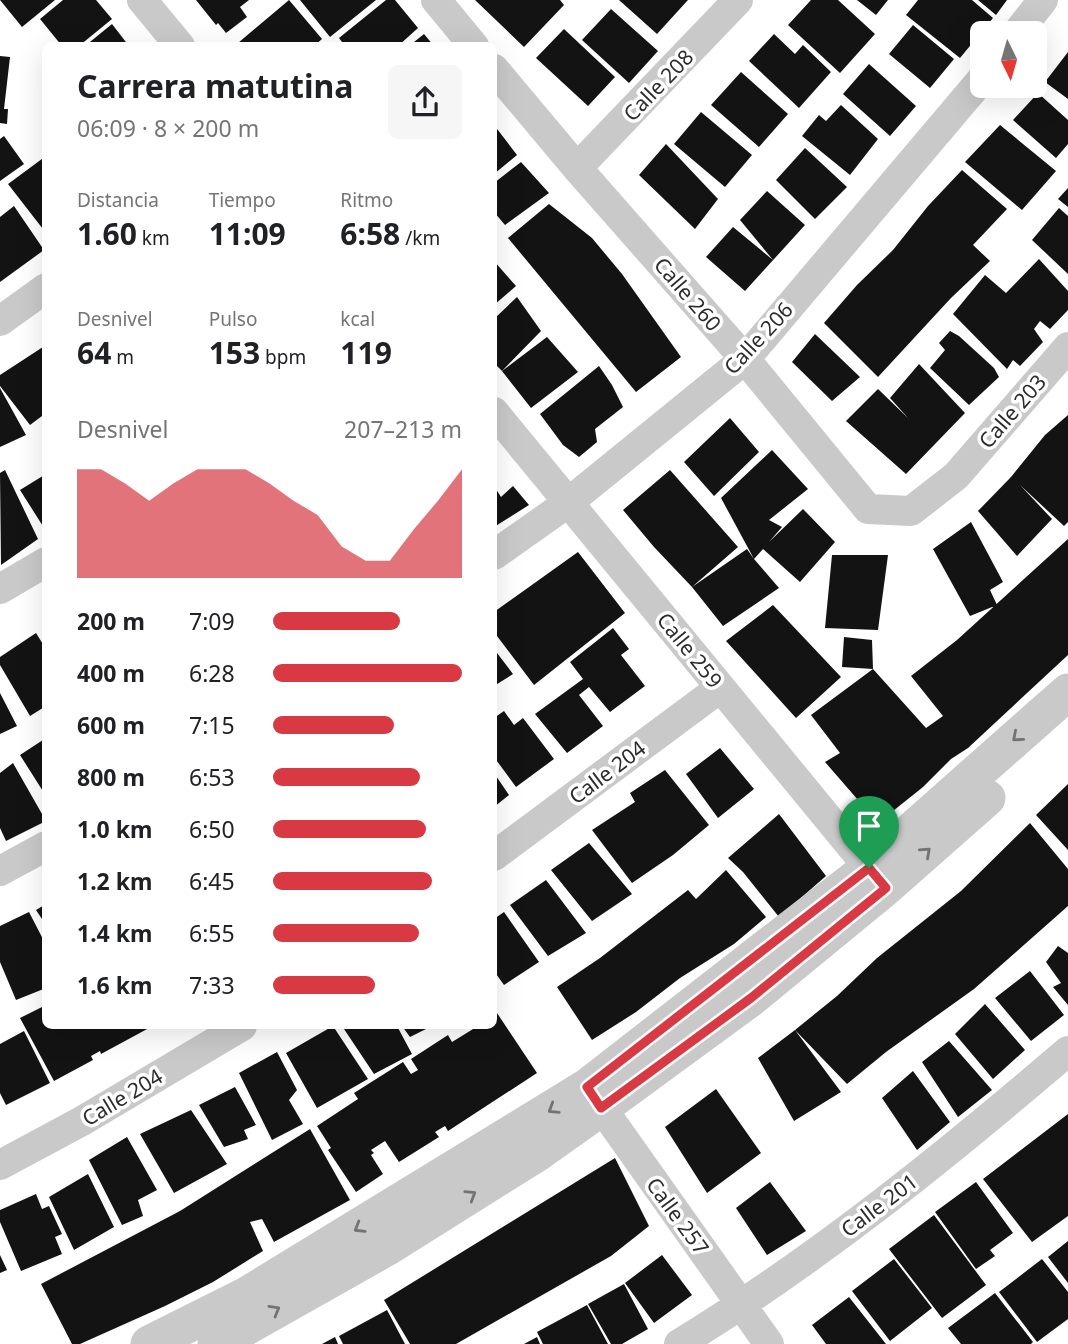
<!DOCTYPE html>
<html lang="es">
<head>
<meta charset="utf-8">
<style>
	body { margin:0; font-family:"Noto Sans",sans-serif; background:#f6f6f6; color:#202124; height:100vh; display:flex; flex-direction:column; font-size:26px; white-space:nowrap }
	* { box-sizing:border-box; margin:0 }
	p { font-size:23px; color:#757577 }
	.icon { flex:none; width:38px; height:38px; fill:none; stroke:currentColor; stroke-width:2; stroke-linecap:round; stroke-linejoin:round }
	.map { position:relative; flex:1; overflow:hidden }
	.drawer { position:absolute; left:42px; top:42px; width:455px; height:987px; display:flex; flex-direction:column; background:#fff; border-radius:10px; box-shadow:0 7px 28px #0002 }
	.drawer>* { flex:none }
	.needle { width:46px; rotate:175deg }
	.fabs { position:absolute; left:970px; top:21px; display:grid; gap:14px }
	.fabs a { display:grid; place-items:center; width:77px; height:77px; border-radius:10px; background:#fff; box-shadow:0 7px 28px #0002; font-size:35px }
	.pin { position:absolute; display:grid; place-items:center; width:60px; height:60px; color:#fff; margin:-72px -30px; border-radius:50% 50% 50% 0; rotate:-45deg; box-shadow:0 0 7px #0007 }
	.pin .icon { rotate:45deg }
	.round { display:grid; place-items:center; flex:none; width:74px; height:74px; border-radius:10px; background:#f6f6f6 }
	.headline { display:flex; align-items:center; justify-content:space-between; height:119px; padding:0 35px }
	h1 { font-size:32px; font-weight:700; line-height:52px }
	.metrics { display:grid; grid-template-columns:repeat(3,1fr); gap:10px; height:119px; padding:7px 35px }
	.metrics div { display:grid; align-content:center }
	.metrics b { font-size:30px; font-weight:700 }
	.metrics small { font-size:19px; font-weight:400 }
	.metrics p { font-size:19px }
	.chart { height:196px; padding:14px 35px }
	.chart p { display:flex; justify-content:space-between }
	.chart svg { width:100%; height:126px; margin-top:7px; fill:#d83943; opacity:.7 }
	ul { padding:0 35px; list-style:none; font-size:23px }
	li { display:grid; grid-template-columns:112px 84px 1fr; align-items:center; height:52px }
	li i { height:18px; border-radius:9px; background:#d83943 }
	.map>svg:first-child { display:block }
	.building { fill:#131313 }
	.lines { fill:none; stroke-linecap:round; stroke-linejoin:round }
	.minor { stroke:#c9c9c9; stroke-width:30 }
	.tertiary { stroke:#c9c9c9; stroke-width:37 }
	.oneway { stroke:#737373 }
	.route-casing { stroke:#fff; stroke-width:14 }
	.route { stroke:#d83943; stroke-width:9 }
	.labels { text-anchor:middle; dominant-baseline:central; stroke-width:7; stroke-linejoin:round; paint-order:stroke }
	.street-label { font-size:21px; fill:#2c2c2c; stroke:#fff }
</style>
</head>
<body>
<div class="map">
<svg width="1068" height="1344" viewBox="0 0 1068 1344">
	<rect width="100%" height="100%" fill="#fff"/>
	<path class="building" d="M0,0H55L22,27Z
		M63,0H96L112,19L79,46H62L40,19Z
		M196,0H249L240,7L247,17L226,33L218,23L216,25Z
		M289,0L322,39L314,46H241L238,43Z
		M300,0H376L330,37Z
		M386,0H395L418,28L398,46H345L339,38Z
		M475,0H560L564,5L524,47Z
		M619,0H688L657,34Z
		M811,0H838L875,34L840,73L788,25Z
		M857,0H888L876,15Z
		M918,0H972L993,18L960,58L906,15Z
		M978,0H1007L996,15Z
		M611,9L658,51L629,83L582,40Z
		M112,24L129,46H85Z
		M913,25L954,59L930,88L889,54Z
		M564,29L615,77L588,106L536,58Z
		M424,34L434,46H409Z
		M774,34L795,54L803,45L831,72L799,108L749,61Z
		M1068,52V99L1045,82Z
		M0,56L10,57L4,109H8L7,124L0,123Z
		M869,64L916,106L890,136L843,94Z
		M741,72L788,114L759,147L711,105Z
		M1038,93L1068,120V144L1056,158L1013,120Z
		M841,105L878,139L850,175L802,136L819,115L826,121Z
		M701,112L752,155L725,187L674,144Z
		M494,125L517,155L494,174Z
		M1000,125L1056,171L1022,210L965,162Z
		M4,136L24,164L0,181V139Z
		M666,144L718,199L695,229L639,175Z
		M805,148L847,187L815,219L776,180Z
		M46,156V233L8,184Z
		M521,162L549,193L505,225L494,212V183Z
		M962,170L1007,209L973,245L990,261L951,298L878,377L824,323L857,285L893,250L928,206Z
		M1068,188V207L1058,199Z
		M767,191L805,225L745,291L706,257L733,227L773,260L740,220Z
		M549,204L592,238L622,274L681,357L636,392L508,238Z
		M14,206L44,250L0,282V217Z
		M1059,208L1068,216V274L1032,240Z
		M1039,259L1068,291V310L1050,329L1040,321L1034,329L1043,342L1020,366L1013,360L1007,369L953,314L985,275L1006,293Z
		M494,261L516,286L494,305Z
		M517,297L541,331L502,371L494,363V319Z
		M950,331L959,336L994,368L999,377L969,405L930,368L945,350L939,343Z
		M815,334L860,377L832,401L792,362Z
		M547,337L578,372L531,408L502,371Z
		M46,345V413L30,425L0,386V375Z
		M919,364L965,413L906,474L846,421L878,389L908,418L890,398Z
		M599,366L612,385L623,407L595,429L597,442L579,457L563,445L540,414Z
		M0,388L26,435L0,447Z
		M1068,415V522L1064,526L1020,485L1052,519L1017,556L978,511L1011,477L1045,435Z
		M730,418L759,452L714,496L684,462Z
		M772,450L808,489L769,520L782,527L769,542L803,509L835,542L800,582L763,549L754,559L779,588L723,626L692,587L747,549L754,559L721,498Z
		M5,470L38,539L1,565L0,473Z
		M670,470L738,547L692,587L654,547L623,510Z
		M46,474V531L20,490Z
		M494,486L501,497L513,486L529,505L494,527Z
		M971,522L1003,582L990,590L997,605L970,616L933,549Z
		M1068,539V655L968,748L951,759L923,787L878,823L825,762L840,753L811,715L873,669L926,728L943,716L911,676L957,640Z
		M578,552L625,613L534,685L494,632V612Z
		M832,555H888L878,630L825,628Z
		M773,605L841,677L796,718L726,641Z
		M613,628L629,649L621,655L645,686L610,712L589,687L579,695L603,726L567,753L535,714L583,679L570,662Z
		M36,633L46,649V706L30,716L0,665V657Z
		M844,637L872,640L873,669L842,667Z
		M494,649L513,674L494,686Z
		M0,693L17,726L0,734Z
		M504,711L514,725L523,718L554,759L516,787L494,757V718Z
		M46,738V796L20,755Z
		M720,748L754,789L718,818L686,774Z
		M13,763L46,821L6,841L0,828V773Z
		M665,770L709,825L673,855L632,883L592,830L635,802L630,793Z
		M494,773L509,795L494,807Z
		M1068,784V850L1036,815Z
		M779,814L826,876L779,917L743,872L728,858Z
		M1030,823L1068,869V906L974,989L886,1052L847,1084L795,1030L841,1092L794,1121L758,1058L795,1030L837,996L877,958L961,891Z
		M589,843L632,894L592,921L551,870Z
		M726,870L766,917L734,944L680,978L636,1012L592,1040L557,987L600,958L688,890L696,899Z
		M546,880L586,933L548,956L510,905Z
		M46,904V925L36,910Z
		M29,912L46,945V988L16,1000L0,962V926Z
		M504,912L539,962L504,985L494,971V919Z
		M1058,946L1068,953V1005L1053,987L1061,983L1046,962Z
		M1030,971L1064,1015L1031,1041L995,998Z
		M985,1004L1025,1050L993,1079L955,1034Z
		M46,1005V1026H148L149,1028L101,1054L100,1051L91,1056L93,1060L54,1081L20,1018Z
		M497,1013L537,1073L448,1131L445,1126L435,1132L439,1137L399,1162L385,1141L371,1150L374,1153L371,1155L383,1174L356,1192L328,1150L331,1148L317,1126L358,1099L354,1093L403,1062L411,1074L418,1070L411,1059L448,1035L452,1042L478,1026H494V1016Z
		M333,1026L368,1079L317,1108L286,1053Z
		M342,1026H397L412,1054L374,1074Z
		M402,1026H432L410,1037Z
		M24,1031L50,1083L6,1105L0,1093V1044Z
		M949,1041L992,1090L958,1117L922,1062Z
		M277,1052L297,1090L289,1100L303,1124L272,1140L239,1073Z
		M913,1071L950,1122L917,1150L882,1098Z
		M235,1087L256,1125L244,1130L248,1139L224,1147L199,1105Z
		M716,1089L761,1153L707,1193L665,1127Z
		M191,1110L227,1164L174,1193L140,1134Z
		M1068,1114V1216L1032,1242L983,1179Z
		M310,1129L350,1200L274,1242L262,1219L250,1222L263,1251L213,1282L165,1306L80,1344H72L41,1284L180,1211Z
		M127,1137L157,1190L138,1200L143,1216L122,1225L89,1160Z
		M615,1158L649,1226L611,1256L456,1344H410L384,1300Z
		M88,1174L114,1227L74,1250L49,1197Z
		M770,1182L806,1231L767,1255L736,1208Z
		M976,1182L1013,1233L990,1250L995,1256L976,1269L935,1212Z
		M36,1194L42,1209L49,1206L62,1234L55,1237L62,1254L21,1271L0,1222V1210Z
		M934,1215L986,1285L942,1318L889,1249Z
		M1068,1241V1283L1048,1257Z
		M0,1255L7,1270L0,1273Z
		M662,1255L692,1295L654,1323L625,1283Z
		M894,1259L932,1308L890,1341L852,1291Z
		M1042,1259L1068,1292V1319L1037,1342L999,1292Z
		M624,1284L648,1329L622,1344H611L588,1304Z
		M995,1293L1033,1342L1031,1344H961L948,1328Z
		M849,1297L886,1344H826L812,1325Z
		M587,1305L608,1344H543L537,1332Z
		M387,1310L405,1344H343L339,1336Z
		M335,1337L338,1344H322Z
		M537,1337L540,1344H524Z"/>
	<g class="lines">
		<path class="minor" d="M142,0L180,46
			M436,0L474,46
			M1017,33L1043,0
			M494,69L577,168L745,359L868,509L911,511L956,476L1068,347
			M577,168L738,0
			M0,321L46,288
			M494,412L883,885
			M494,555L569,502L745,359L982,79
			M0,589L46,562
			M494,856L720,688
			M0,871L46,846
			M589,1090L769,1344
			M0,1165L82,1121L242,1026
			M679,1344C818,1259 944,1157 1068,1051"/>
		<path class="tertiary" d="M149,1344L247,1295L587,1087L869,868L1068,692
			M216,1344L386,1248L539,1152L601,1108L751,998L885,888L987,798"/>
	</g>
	<defs><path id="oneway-chevron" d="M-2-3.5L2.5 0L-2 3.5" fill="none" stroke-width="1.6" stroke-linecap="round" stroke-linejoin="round" transform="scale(1.75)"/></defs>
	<g class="oneway">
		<use href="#oneway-chevron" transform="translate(1017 737) rotate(139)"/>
		<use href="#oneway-chevron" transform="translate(926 852) rotate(-42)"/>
		<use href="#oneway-chevron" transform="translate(553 1109) rotate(148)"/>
		<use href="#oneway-chevron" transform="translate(471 1195) rotate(-32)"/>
		<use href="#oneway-chevron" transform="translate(359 1228) rotate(149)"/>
		<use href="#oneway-chevron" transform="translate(275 1310) rotate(-30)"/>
	</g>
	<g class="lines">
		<g class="route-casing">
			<path id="route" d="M869,868L886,888L751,998L601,1108L587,1087Z"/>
		</g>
		<use href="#route" class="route"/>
	</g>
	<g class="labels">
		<g class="street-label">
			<text transform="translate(658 85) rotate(-46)">Calle 208</text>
			<text transform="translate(688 294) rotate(49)">Calle 260</text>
			<text transform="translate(758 338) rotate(-47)">Calle 206</text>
			<text transform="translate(1012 411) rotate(-49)">Calle 203</text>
			<text transform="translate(690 650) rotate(51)">Calle 259</text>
			<text transform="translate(607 772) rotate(-37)">Calle 204</text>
			<text transform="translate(122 1097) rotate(-31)">Calle 204</text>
			<text transform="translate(879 1205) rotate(-37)">Calle 201</text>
			<text transform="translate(678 1216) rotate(54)">Calle 257</text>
		</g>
	</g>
</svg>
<div class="fabs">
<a><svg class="needle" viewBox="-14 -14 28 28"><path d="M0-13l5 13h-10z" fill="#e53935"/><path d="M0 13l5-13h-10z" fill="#757577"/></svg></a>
</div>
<div class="pin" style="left:869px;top:868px;background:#1e9e55"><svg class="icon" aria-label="arrive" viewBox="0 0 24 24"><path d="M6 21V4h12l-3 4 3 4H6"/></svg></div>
<section class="drawer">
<div class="headline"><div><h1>Carrera matutina</h1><p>06:09 · 8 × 200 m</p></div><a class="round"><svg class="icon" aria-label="share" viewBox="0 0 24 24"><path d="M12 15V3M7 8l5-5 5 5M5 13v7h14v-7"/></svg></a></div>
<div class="metrics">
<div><p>Distancia</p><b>1.60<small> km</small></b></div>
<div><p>Tiempo</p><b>11:09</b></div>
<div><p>Ritmo</p><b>6:58<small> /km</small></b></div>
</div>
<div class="metrics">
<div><p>Desnivel</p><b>64<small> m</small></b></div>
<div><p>Pulso</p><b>153<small> bpm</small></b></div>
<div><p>kcal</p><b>119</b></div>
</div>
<div class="chart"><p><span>Desnivel</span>207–213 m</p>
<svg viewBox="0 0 160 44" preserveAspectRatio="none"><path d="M0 44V6L10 6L20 11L30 17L40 11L50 6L60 6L70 6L80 11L90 17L100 22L110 33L120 38L130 38L140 27L150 17L160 6V44z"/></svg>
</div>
<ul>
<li><b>200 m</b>7:09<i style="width:67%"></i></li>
<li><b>400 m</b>6:28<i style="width:100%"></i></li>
<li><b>600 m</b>7:15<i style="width:64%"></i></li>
<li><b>800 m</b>6:53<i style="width:78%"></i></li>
<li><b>1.0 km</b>6:50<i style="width:81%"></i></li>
<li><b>1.2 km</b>6:45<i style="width:84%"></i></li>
<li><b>1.4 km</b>6:55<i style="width:77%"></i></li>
<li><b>1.6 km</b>7:33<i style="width:54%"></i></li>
</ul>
</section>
</div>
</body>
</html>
